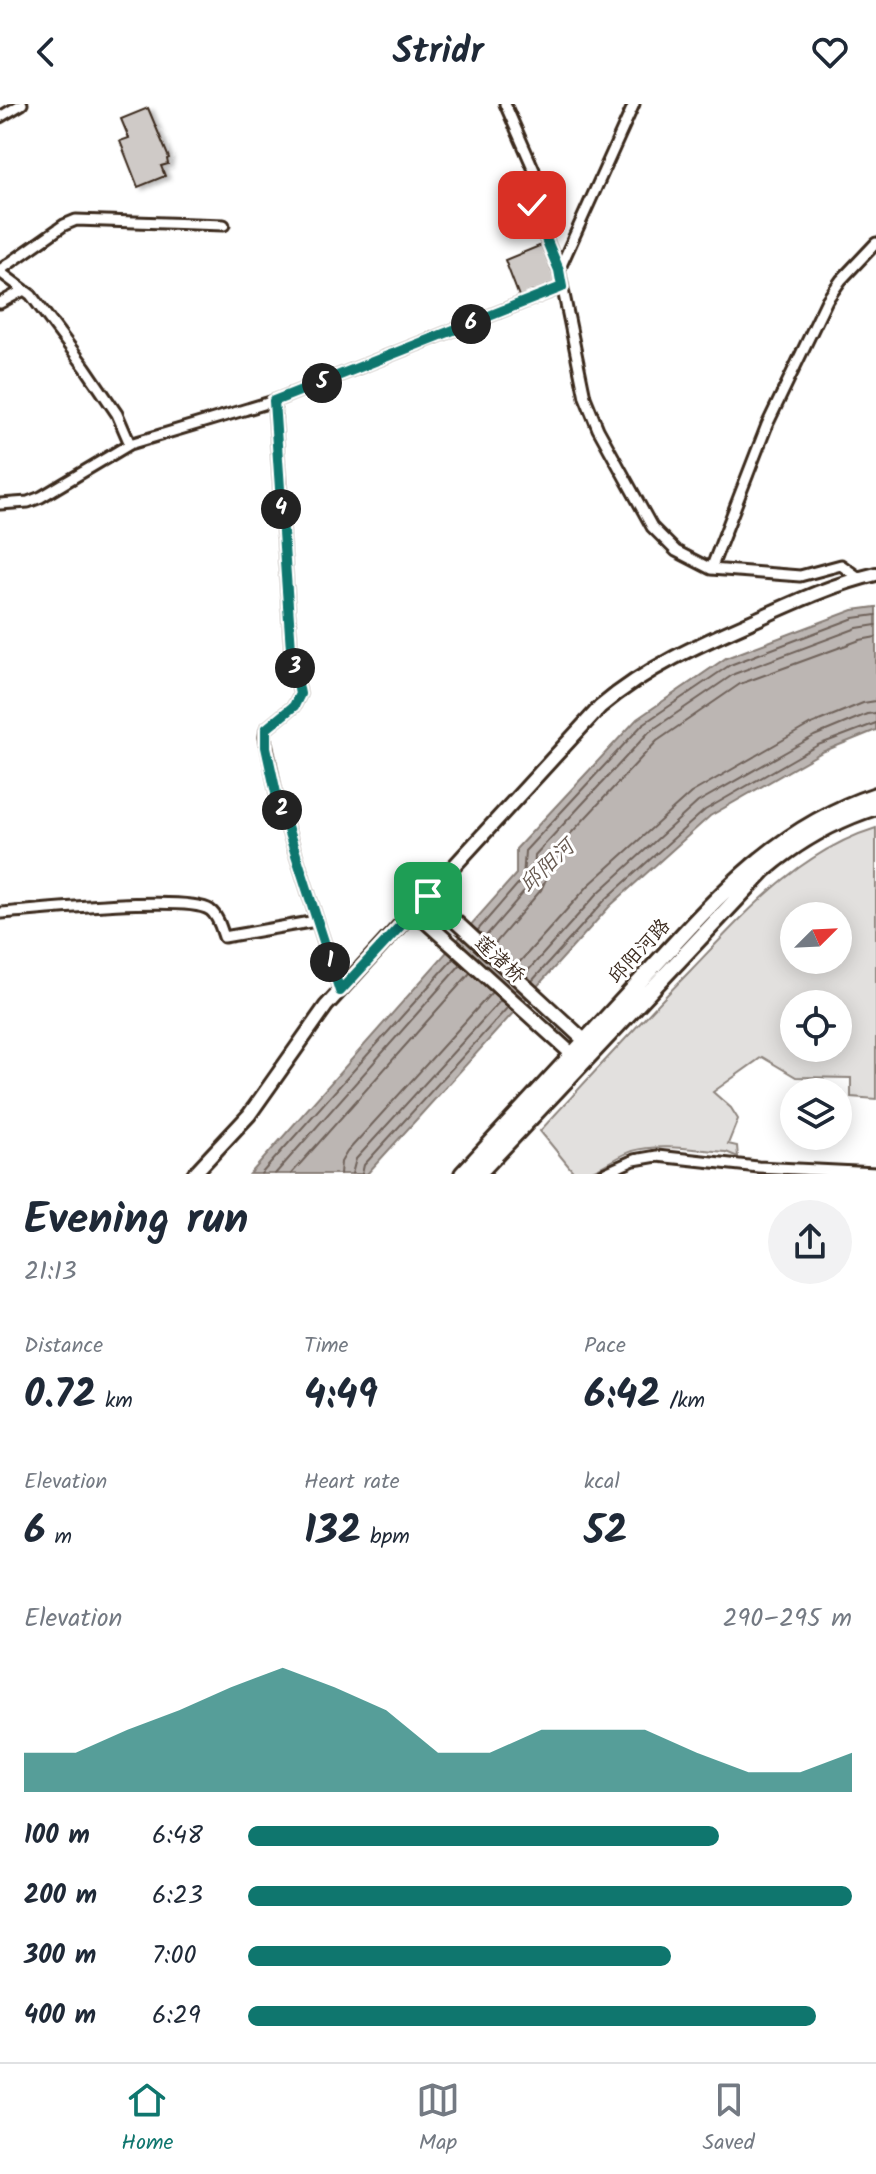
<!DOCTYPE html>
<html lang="en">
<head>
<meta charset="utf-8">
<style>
	body { margin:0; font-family:Kalam,"LXGW WenKai TC",sans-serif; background:#f2f2f3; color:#1f2937; height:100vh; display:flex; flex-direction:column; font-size:30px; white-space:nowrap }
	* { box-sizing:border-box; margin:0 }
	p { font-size:26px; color:#747a83 }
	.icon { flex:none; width:44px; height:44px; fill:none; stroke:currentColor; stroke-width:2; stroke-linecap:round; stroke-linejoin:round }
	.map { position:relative; height:1070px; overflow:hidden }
	.drawer { display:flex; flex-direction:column; background:#fff; flex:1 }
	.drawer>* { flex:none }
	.needle { width:52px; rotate:66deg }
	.buttons { position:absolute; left:780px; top:798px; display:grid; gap:16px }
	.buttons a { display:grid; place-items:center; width:72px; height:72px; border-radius:50%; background:#fff; box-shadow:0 4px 20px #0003; font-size:40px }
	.pin { position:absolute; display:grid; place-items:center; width:68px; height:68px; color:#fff; margin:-34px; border-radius:16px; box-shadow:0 4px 12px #0006 }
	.km { position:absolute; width:40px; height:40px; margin:-20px; border-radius:50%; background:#222; color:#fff; font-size:22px; line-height:40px; text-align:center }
	.round { display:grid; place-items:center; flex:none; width:84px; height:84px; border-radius:42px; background:#f2f2f3 }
	.overview { display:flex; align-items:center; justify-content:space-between; height:136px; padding:0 24px }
	h1 { font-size:44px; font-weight:700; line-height:60px }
	.metrics { display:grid; grid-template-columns:repeat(3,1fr); gap:12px; height:136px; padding:8px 24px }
	.metrics div { display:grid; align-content:center }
	.metrics b { font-size:40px; font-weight:700 }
	.metrics small { font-size:22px; font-weight:400 }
	.metrics p { font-size:22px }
	.chart { height:224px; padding:16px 24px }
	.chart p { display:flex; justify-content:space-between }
	.chart svg { width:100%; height:144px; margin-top:8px; fill:#0f766e; opacity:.7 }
	ul { padding:0 24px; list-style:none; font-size:26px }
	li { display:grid; grid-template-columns:128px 96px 1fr; align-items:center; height:60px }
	li i { height:20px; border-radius:10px; background:#0f766e }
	header { display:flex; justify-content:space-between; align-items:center; height:104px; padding:0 24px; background:#fff; font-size:36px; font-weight:700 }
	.menu { display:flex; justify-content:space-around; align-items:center; height:112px; border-top:2px solid #e0e1e3; background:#fff; font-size:22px; color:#747a83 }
	.menu a { display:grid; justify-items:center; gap:4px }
	.menu .active { color:#0f766e }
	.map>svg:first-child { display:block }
	.green { fill:#e2e0de; stroke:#8e857e; stroke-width:2; fill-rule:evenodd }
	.water { fill:#bcb6b3; stroke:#887e77; stroke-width:2 }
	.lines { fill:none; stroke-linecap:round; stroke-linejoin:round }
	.shore { stroke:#6f625a; stroke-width:2 }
	.building { fill:#cfcac7; stroke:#3b2a1e; stroke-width:2; filter:url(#shadow) }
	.minor-casing { stroke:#3b2a1e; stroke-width:15 }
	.tertiary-casing { stroke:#3b2a1e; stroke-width:18 }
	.secondary-casing { stroke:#3b2a1e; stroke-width:20 }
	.minor { stroke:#fff; stroke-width:9 }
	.tertiary { stroke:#fff; stroke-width:12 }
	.secondary { stroke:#fff; stroke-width:14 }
	.route-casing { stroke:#fff; stroke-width:16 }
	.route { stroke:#0f766e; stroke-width:10 }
	.labels { text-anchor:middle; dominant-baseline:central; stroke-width:6; stroke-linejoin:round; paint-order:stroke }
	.street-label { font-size:20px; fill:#3b2a1e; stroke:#fff }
	.water-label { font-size:22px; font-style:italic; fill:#685b52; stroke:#fff }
</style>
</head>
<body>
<header><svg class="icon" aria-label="back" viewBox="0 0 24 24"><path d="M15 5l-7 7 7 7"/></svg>Stridr<svg class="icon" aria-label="heart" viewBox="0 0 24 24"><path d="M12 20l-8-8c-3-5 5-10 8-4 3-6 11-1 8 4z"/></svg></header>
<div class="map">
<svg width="876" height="1070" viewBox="0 0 876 1070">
	<defs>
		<filter id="shadow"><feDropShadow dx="4.5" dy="2.5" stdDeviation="2" flood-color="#0004"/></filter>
	</defs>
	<rect width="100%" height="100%" fill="#fff"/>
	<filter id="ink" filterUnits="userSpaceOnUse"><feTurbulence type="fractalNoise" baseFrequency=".0125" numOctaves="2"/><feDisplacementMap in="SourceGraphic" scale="16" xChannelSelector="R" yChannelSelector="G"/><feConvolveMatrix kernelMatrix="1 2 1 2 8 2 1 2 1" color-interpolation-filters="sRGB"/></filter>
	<g filter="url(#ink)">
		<path class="green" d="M876,724V995L851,993V974L796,973L762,953L713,988L731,1004L738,1015L728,1040L737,1042L738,1053L726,1048C697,1046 660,1039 632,1047C611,1054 598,1070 575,1070L540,1027C590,973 639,919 690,867C746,809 798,748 876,724ZM794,812H838V856H794ZM794,900H838V944H794Z"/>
		<path class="water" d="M876,503V626L822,648L710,712L610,802L367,1070H250L516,770V745L637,615L726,554L853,506Z"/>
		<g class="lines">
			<path class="shore" d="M477,827L523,774L525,747L643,620L730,561L854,514L876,511
				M485,833L531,780L534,771L535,751L649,628L734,570L857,524L876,521
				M493,842L541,786L546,775L547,755L657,637L740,580L860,536L876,533
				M516,862L589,781L691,689L809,621L863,599L876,597
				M525,870L598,789L698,698L814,632L867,610L876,609
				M532,877L605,796L705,706L818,641L876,619
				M261,1070L454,854
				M275,1070L461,860
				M291,1070L470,869
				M340,1070L341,1058L347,1048L492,888
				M352,1070L356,1055L501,896
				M362,1070L364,1061L508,903"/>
		</g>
		<path class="building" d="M148,4L169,54L167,55L168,60L161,62L165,72L138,83L120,37L129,34L121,15Z
			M544,140L560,179L520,195L505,156Z"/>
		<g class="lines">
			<g class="minor-casing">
				<path id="minor" d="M505,0L534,66L532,101L559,166L585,293L598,325L652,423L676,447L711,465L800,472L841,461L859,474
					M0,13L22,0
					M0,166L64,121L76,116L224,121
					M559,166L634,0
					M0,168L31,191L85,263L117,310L130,340
					M0,199L24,186
					M274,297L291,545L300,590L294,602L266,625L265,633L276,689L340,887
					M0,400L28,398L41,393L130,340L274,297L562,183
					M711,465L767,321L827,196L841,176L876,139
					M0,809C36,807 187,790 210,806C218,812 221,824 224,833L316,817
					M603,1070L634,1056L657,1052L758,1063L876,1069"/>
			</g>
			<g class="tertiary-casing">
				<path id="tertiary" d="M428,792L585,937
					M414,807L572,950
					M194,1070L249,1011L326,902L600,603C647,563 700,540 755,516C795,498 834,480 876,470"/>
			</g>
			<g class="secondary-casing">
				<path id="secondary" d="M462,1070C519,1009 575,947 632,886C706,806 769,726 876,691
					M478,1070L765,765C798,737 835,716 876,703"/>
			</g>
			<use href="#minor" class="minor"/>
			<use href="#tertiary" class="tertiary"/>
			<use href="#secondary" class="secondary"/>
		</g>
	</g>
	<g class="lines" filter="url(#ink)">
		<g class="route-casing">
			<path id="route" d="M428,792L340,887L276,689L266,643V625L294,602L300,590L291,545L274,297L562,183L559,166L532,101"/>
		</g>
		<use href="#route" class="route"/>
	</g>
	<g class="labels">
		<g class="street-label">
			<text transform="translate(640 848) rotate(-47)">邱阳河路</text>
			<text transform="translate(499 856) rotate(42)">莲渚桥</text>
		</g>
		<g class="water-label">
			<text transform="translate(548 763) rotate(-44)">邱阳河</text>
		</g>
	</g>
</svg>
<div class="buttons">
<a><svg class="needle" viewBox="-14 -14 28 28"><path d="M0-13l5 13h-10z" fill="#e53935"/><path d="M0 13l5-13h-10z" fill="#747a83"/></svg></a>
<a><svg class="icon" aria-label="locate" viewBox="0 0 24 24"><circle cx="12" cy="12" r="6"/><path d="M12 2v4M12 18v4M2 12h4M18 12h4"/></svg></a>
<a><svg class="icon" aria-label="layers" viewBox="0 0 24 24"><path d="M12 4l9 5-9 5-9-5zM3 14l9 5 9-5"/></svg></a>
</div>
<div class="pin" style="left:428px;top:792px;background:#1e9e55"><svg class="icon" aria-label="arrive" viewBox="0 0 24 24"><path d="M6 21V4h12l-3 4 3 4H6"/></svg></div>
<div class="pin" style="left:532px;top:101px;background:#d93025"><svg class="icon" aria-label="check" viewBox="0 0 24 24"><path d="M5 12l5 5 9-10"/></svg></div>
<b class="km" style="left:330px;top:858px">1</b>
<b class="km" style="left:282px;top:706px">2</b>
<b class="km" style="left:295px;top:564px">3</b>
<b class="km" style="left:281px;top:405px">4</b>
<b class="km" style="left:322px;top:279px">5</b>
<b class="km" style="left:471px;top:220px">6</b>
</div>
<section class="drawer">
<div class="overview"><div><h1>Evening run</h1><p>21:13</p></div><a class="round"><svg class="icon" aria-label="share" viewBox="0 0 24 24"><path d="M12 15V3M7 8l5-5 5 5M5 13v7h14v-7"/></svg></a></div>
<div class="metrics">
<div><p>Distance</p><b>0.72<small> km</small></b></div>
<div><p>Time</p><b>4:49</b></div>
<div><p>Pace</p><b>6:42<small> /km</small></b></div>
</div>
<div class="metrics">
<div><p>Elevation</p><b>6<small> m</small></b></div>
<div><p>Heart rate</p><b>132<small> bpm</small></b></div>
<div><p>kcal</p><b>52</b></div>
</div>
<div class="chart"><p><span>Elevation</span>290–295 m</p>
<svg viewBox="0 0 160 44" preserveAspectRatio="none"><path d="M0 44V32L10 32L20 25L30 19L40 12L50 6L60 12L70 19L80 32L90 32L100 25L110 25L120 25L130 32L140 38L150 38L160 32V44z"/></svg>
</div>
<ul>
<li><b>100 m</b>6:48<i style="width:78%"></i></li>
<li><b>200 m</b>6:23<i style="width:100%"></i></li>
<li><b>300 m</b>7:00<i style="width:70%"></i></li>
<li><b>400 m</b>6:29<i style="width:94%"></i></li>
</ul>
</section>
<nav class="menu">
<a class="active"><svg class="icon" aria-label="home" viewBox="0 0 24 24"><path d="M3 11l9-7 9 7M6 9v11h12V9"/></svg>Home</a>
<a><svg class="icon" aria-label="map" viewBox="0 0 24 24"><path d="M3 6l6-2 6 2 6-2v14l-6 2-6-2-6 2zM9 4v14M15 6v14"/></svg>Map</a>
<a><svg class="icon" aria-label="saved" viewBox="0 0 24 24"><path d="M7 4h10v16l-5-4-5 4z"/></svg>Saved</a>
</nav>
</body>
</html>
